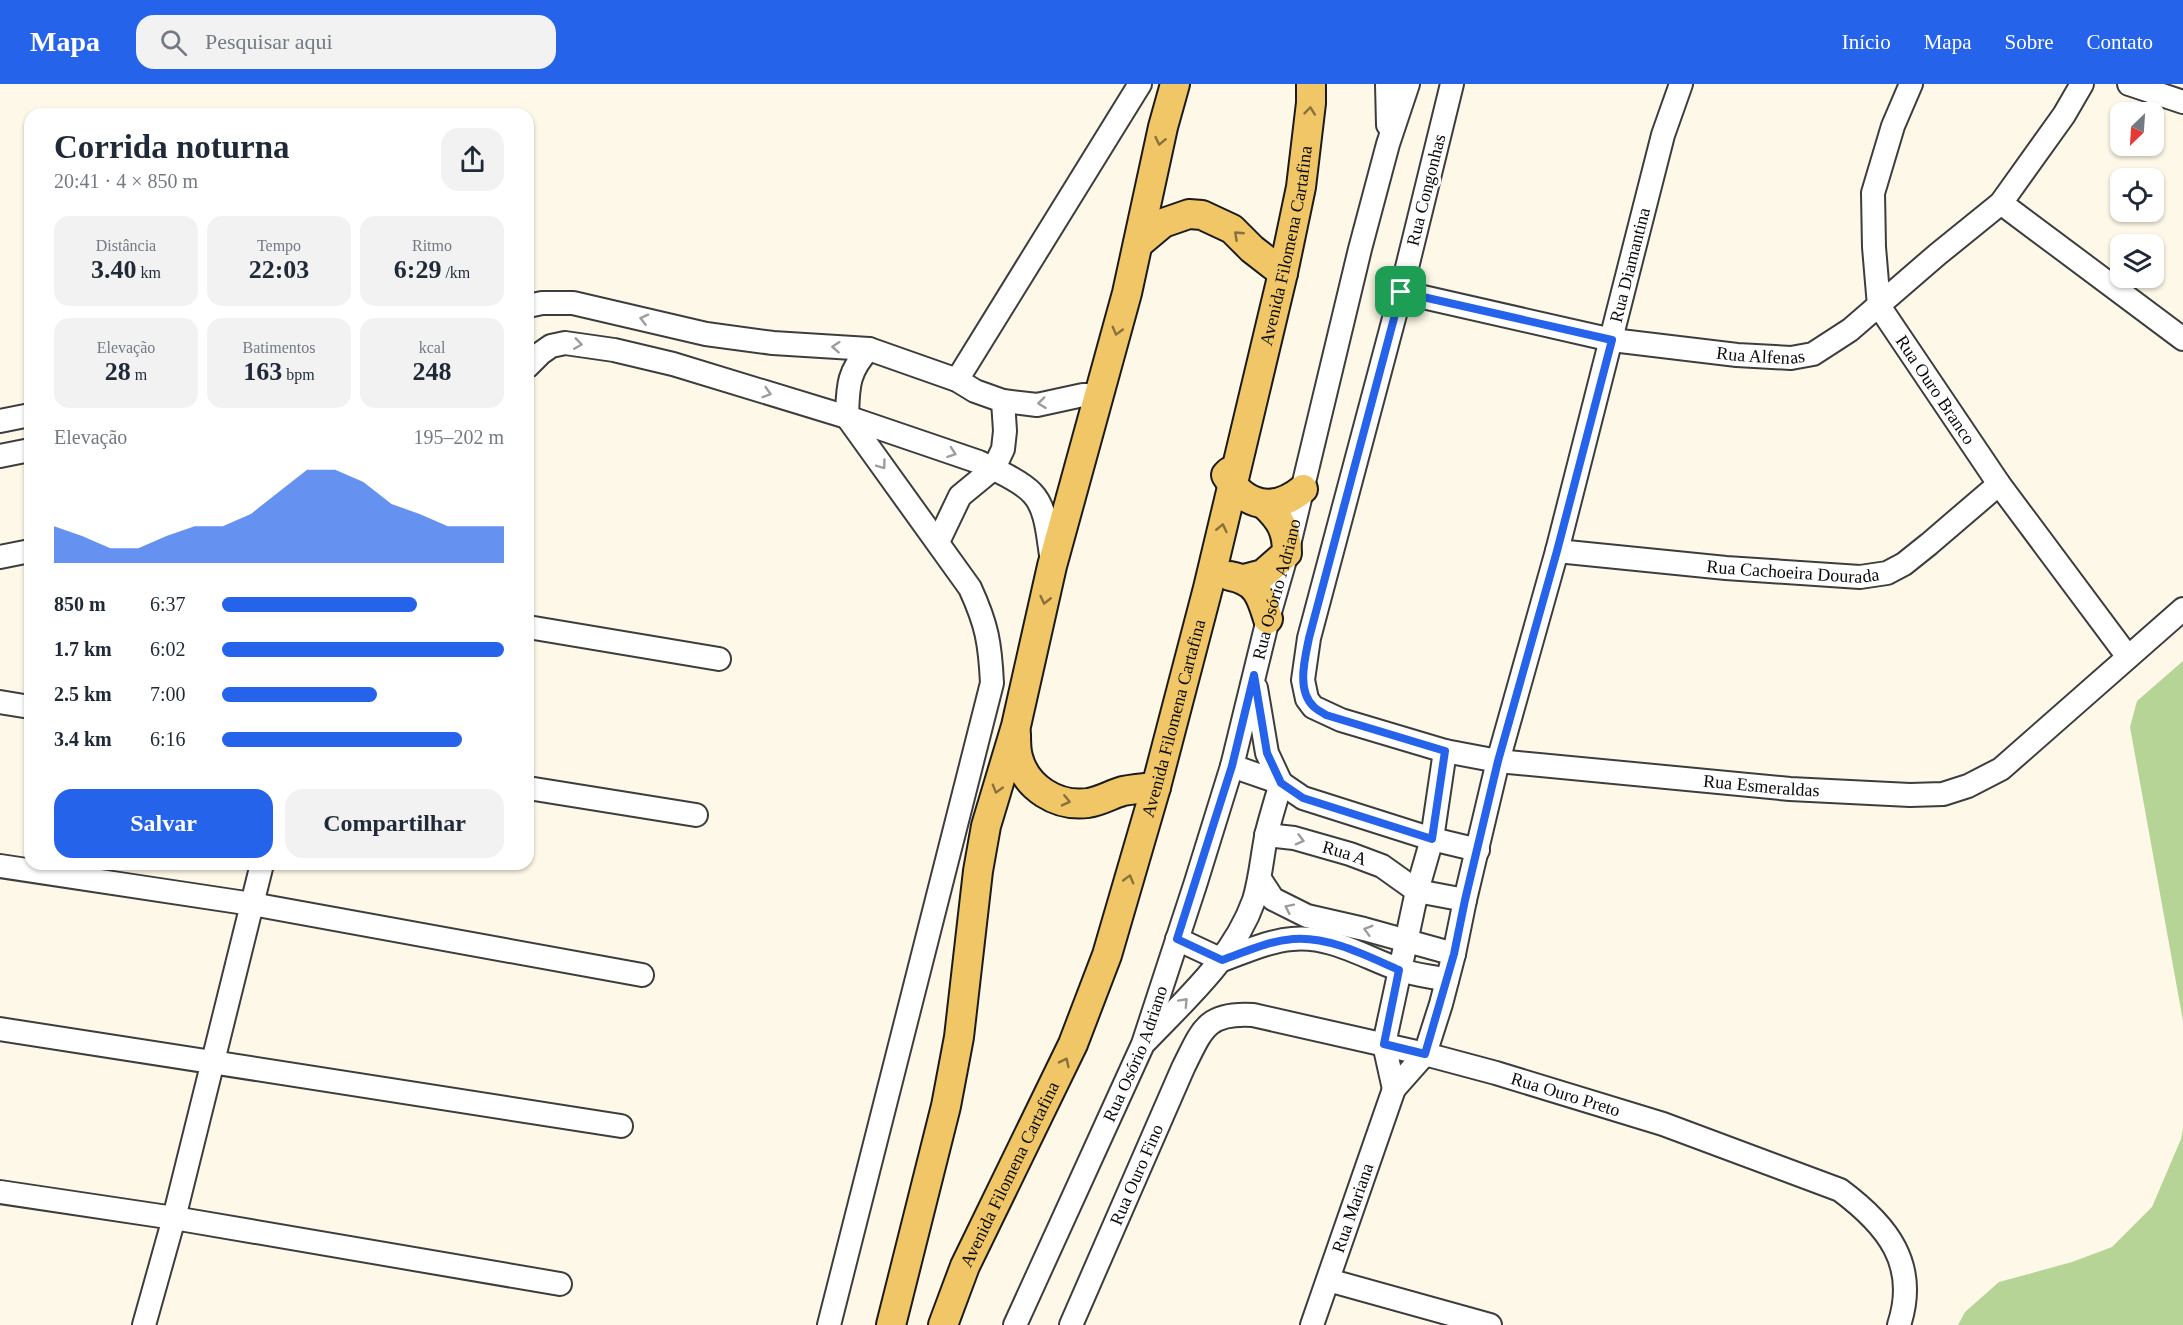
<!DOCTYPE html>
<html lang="pt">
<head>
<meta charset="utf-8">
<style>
	body { margin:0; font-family:"Times New Roman",serif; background:#f2f2f3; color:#1f2937; height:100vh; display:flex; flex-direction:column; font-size:22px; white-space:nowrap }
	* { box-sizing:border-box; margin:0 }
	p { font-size:20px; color:#747a83 }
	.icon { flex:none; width:33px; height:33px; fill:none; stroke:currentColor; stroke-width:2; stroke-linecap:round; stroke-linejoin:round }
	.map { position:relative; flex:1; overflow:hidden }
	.side { position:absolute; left:24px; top:24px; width:510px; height:762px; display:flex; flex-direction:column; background:#fff; border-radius:18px; box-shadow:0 2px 4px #0004 }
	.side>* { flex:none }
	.needle { width:39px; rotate:205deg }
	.tools { position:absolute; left:2110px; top:18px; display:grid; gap:12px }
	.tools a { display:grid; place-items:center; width:54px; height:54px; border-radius:12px; background:#fff; box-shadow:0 2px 4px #0004; font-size:30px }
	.pin { position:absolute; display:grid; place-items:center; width:51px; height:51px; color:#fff; margin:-26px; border-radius:12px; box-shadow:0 3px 9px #0006 }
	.round { display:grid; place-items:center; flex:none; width:63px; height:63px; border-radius:18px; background:#f2f2f3 }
	.headline { display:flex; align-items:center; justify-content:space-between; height:102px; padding:0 30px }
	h1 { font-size:33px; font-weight:700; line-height:45px }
	.stats { display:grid; grid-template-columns:repeat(3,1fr); gap:9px; height:102px; padding:6px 30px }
	.stats div { display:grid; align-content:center; border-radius:15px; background:#f2f2f3; text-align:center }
	.stats b { font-size:26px; font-weight:700 }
	.stats small { font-size:16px; font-weight:400 }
	.stats p { font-size:16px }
	.chart { height:168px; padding:12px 30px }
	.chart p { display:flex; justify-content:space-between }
	.chart svg { width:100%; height:108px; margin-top:6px; fill:#2563eb; opacity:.7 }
	.primary-button { display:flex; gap:12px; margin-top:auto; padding:12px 30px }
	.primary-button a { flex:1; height:69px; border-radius:18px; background:#2563eb; color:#fff; font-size:24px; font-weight:700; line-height:69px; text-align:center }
	.primary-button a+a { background:#f2f2f3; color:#1f2937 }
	ul { padding:0 30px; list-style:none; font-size:20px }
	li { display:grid; grid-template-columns:96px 72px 1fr; align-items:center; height:45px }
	li i { height:15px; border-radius:8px; background:#2563eb }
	header { display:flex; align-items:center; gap:36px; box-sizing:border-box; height:84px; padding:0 30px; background:#2563eb; color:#fff }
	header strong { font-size:28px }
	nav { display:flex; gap:33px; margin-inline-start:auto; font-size:21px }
	.search { width:420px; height:54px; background:#f2f2f3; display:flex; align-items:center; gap:15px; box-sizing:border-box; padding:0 21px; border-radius:18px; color:#747a83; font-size:22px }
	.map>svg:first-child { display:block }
	.forest { fill:#b5d496 }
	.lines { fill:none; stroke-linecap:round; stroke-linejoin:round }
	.minor-casing { stroke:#3d3d3d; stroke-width:26 }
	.major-casing { stroke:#1b1b1b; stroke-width:32 }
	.minor { stroke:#fff; stroke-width:22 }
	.major { stroke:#f0c666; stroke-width:28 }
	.oneway { stroke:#88713d }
	.oneway2 { stroke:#9d9d9d }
	.route-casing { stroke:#fff; stroke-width:12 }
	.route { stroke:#2563eb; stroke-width:8 }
	.labels { text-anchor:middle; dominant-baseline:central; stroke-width:6; stroke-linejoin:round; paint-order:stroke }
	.street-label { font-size:18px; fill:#0a0a0a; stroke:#fff }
</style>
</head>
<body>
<header>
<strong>Mapa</strong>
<div class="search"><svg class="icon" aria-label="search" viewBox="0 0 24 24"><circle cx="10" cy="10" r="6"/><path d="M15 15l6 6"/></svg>Pesquisar aqui</div>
<nav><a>Início</a><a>Mapa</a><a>Sobre</a><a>Contato</a></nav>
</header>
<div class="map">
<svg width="2183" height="1241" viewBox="0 0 2183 1241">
	<rect width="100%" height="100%" fill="#fef8e8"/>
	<path class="forest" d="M2183,577V937L2130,643L2137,617Z
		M2183,1044V1241H1958L1965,1228L1999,1198L2072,1178L2112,1163L2152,1123L2181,1055Z"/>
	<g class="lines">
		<g class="minor-casing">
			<g id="minor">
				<path d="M1387,0L1388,41"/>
				<path id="s1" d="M1452,0L1401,208L1309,554L1303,596L1307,615L1313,623L1341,636L1445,667L1498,677L1790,705L1910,711L1943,710L1968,702L2001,685L2183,525"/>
				<path id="s2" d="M1911,0L1893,42L1873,109L1874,163L1879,222L1999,400L2128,573"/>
				<path d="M2129,0L2183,18"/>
				<path d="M2001,119L2183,255"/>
				<path id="s3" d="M1401,208L1612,256L1737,271L1791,274L1813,270L1850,246L1938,170L2001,119L2064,31L2082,0"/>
				<path d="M528,222L542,219H573L706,250L773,259L869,265L957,296L975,307L1003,317L1037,321L1083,311H1099"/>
				<path d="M528,282L541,269L551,262L565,259L614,266L673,280L847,333L979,378C993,384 1022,398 1032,409C1048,425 1048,457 1052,477"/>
				<path d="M957,296L1140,0"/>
				<path d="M0,337L30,331"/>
				<path d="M0,372L30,366"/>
				<path d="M938,458L960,412L994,384L1003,365L1005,347L1003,317"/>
				<path id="s4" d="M1557,467L1726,484L1860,493L1887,489L1904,480L1929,460L1999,400"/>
				<path d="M0,473L30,467"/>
				<path d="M528,543L719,575"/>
				<path d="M0,618L30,623"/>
				<path d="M1232,682L1281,699L1303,714L1432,755L1478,766"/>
				<path d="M528,704L696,731"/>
				<path id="s5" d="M1266,751L1294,754L1350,770L1382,782L1417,807L1465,816"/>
				<path d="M0,782L252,820L642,891"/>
				<path d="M1260,795L1273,815L1307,832L1364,845L1454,870"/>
				<path d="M1177,855L1222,876C1245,868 1268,857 1292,855C1330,851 1364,873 1398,885C1413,891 1431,892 1447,896"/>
				<path d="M0,945L621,1042"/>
				<path d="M1146,957C1187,914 1234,873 1254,816C1261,793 1262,771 1267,748C1271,732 1276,716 1281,699L1267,669L1256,604"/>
				<path d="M1394,1005L1384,960L1417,807L1432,755L1445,667"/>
				<path d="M0,1108L174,1134L560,1200"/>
				<path d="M1328,1196L1490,1241"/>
				<path d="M144,1241L174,1134L262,780"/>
				<path d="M829,1241L992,599C990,559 987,541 970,504L847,333C848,304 847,288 869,265"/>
				<path id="s6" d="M1015,1241L1143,960L1196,798L1232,682L1268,535L1287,469L1360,165L1388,60L1408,0"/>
				<path id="s7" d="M1071,1241L1183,984C1202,946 1206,928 1253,931L1425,970L1496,989L1663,1040L1840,1106C1887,1141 1919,1180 1899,1241"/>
				<path id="s8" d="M1312,1241L1394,1005L1425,970L1441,920L1454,870L1465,816L1498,677L1557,467L1663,51L1681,0"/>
			</g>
		</g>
		<g class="major-casing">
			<g id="major">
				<path d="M1138,160L1163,139L1189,130L1202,131L1232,145L1252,165L1283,189"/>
				<path d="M1229,388L1226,391C1245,423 1274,429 1303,405"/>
				<path d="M1230,492C1257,497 1261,512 1268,535"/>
				<path d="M1244,495L1263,490L1287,469C1287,447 1281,436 1265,421"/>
				<path d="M1016,650C1016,658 1016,666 1018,673C1026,704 1057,723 1088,719C1101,717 1112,710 1123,707C1134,705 1145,704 1156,703"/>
				<path d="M891,1241L946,1022L959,953L978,787L986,742L1016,642L1052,482L1127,209L1163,43L1175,0"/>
				<path id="s9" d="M943,1241L965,1182L1073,960L1107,871L1156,703L1208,504L1283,189L1301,103L1311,19V0"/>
			</g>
		</g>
		<use href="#minor" class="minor"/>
		<use href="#major" class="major"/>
	</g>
	<defs><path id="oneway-chevron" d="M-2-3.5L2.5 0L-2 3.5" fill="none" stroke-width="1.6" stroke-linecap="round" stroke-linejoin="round" transform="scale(1.5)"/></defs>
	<g class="oneway">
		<use href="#oneway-chevron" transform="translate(1310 27) rotate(-84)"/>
		<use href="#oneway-chevron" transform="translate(1160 57) rotate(102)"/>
		<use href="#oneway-chevron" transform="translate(1238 151) rotate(-137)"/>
		<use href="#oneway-chevron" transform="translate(1117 247) rotate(105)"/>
		<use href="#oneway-chevron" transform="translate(1222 444) rotate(-77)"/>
		<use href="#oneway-chevron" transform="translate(1045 516) rotate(103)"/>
		<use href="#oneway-chevron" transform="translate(997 705) rotate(106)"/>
		<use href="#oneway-chevron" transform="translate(1066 717) rotate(13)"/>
		<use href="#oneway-chevron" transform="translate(1129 795) rotate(-74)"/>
		<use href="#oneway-chevron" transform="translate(1065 978) rotate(-64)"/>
	</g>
	<g class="oneway2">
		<use href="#oneway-chevron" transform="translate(644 235) rotate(-166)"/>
		<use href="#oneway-chevron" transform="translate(578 260) rotate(8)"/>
		<use href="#oneway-chevron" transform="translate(836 263) rotate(-176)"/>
		<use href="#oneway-chevron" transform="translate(767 309) rotate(17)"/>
		<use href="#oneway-chevron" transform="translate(1042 319) rotate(173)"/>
		<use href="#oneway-chevron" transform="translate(952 369) rotate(19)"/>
		<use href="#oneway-chevron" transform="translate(882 381) rotate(54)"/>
		<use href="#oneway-chevron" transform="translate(1300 756) rotate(15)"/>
		<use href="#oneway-chevron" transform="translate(1289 824) rotate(-154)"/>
		<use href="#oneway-chevron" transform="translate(1368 846) rotate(-164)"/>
		<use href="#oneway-chevron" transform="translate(1184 918) rotate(-47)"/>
	</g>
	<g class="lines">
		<g class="route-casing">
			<path id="route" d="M1401,208L1612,256L1557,467L1498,677L1465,816L1454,870L1425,970L1384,960L1399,886C1367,872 1329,852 1293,855C1268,857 1245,868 1222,876L1177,855L1232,682L1254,591L1267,669L1281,699L1303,714L1432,755L1445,667L1326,631C1322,628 1317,626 1314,623C1296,607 1305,574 1309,554Z"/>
		</g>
		<use href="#route" class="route"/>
	</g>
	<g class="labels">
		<g class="street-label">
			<text transform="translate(1426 106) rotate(-76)">Rua Congonhas</text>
			<text stroke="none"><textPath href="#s9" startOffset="1137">Avenida Filomena Cartafina</textPath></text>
			<text stroke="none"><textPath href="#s8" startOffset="1112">Rua Diamantina</textPath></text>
			<text stroke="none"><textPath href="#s3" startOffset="366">Rua Alfenas</textPath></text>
			<text stroke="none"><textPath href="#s2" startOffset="330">Rua Ouro Branco</textPath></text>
			<text stroke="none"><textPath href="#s4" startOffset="237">Rua Cachoeira Dourada</textPath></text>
			<text stroke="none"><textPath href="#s6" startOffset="783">Rua Osório Adriano</textPath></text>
			<text stroke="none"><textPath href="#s9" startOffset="651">Avenida Filomena Cartafina</textPath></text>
			<text stroke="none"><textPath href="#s1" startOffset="1102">Rua Esmeraldas</textPath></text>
			<text stroke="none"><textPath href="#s5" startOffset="81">Rua A</textPath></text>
			<text stroke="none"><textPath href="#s6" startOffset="297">Rua Osório Adriano</textPath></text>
			<text stroke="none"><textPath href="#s7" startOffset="700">Rua Ouro Preto</textPath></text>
			<text stroke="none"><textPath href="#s9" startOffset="165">Avenida Filomena Cartafina</textPath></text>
			<text stroke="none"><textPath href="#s7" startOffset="164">Rua Ouro Fino</textPath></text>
			<text stroke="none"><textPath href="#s8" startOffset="124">Rua Mariana</textPath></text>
		</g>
	</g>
</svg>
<div class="tools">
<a><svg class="needle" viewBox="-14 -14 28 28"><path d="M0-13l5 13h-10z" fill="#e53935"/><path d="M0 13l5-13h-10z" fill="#747a83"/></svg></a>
<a><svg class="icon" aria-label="locate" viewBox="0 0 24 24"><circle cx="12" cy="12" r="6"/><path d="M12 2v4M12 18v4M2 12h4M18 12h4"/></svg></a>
<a><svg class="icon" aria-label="layers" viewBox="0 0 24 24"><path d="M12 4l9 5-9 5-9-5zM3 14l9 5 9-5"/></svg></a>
</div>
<div class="pin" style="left:1401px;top:208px;background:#1e9e55"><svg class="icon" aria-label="arrive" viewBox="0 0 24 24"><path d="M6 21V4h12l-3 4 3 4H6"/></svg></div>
<section class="side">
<div class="headline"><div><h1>Corrida noturna</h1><p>20:41 · 4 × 850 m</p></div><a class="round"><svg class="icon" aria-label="share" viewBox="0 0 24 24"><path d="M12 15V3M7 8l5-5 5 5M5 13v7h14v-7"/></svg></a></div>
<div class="stats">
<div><p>Distância</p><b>3.40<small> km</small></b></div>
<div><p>Tempo</p><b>22:03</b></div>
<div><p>Ritmo</p><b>6:29<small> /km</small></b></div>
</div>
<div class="stats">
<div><p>Elevação</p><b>28<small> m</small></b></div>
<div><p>Batimentos</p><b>163<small> bpm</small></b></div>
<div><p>kcal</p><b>248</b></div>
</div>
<div class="chart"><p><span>Elevação</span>195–202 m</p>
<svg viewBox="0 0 160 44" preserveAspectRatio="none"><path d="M0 44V29L10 33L20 38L30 38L40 33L50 29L60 29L70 24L80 15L90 6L100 6L110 11L120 20L130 24L140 29L150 29L160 29V44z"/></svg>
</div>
<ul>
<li><b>850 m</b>6:37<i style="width:69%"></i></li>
<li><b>1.7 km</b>6:02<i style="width:100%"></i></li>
<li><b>2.5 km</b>7:00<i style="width:55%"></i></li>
<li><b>3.4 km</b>6:16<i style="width:85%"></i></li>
</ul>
<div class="primary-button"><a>Salvar</a><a>Compartilhar</a></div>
</section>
</div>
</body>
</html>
